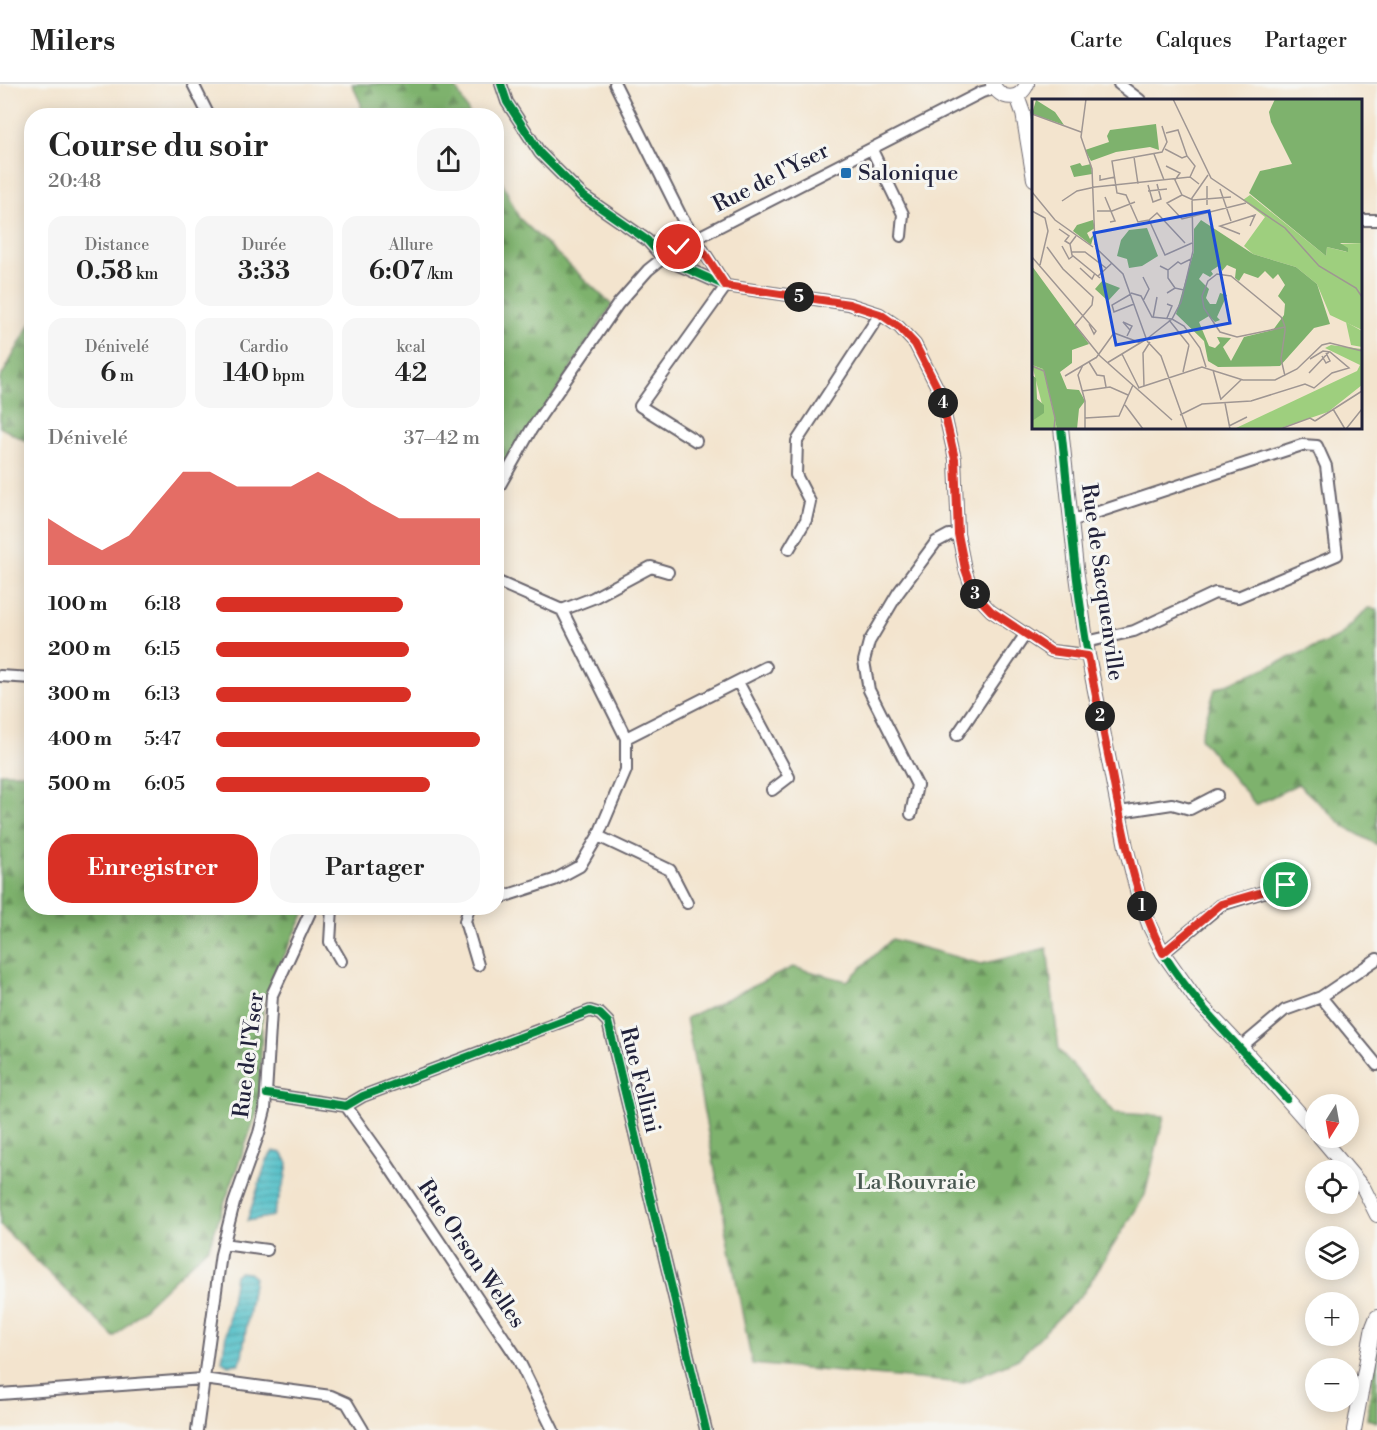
<!DOCTYPE html>
<html lang="fr">
<head>
<meta charset="utf-8">
<style>
	body { margin:0; font-family:"Libre Bodoni",serif; background:#f6f6f6; color:#222; height:100vh; display:flex; flex-direction:column; font-size:22px; white-space:nowrap }
	* { box-sizing:border-box; margin:0 }
	p { font-size:20px; color:#767676 }
	.icon { flex:none; width:33px; height:33px; fill:none; stroke:currentColor; stroke-width:2; stroke-linecap:round; stroke-linejoin:round }
	.map { position:relative; flex:1; overflow:hidden }
	.sheet { position:absolute; left:24px; top:24px; width:480px; height:807px; display:flex; flex-direction:column; background:#fff; border-radius:24px; box-shadow:0 3px 15px #0003 }
	.sheet>* { flex:none }
	.needle { width:39px; rotate:191deg }
	.tools { position:absolute; left:1305px; top:1010px; display:grid; gap:12px }
	.tools a { display:grid; place-items:center; width:54px; height:54px; border-radius:50%; background:#fff; box-shadow:0 3px 15px #0003; font-size:30px }
	.pin { position:absolute; display:grid; place-items:center; width:51px; height:51px; color:#fff; margin:-26px; border:3px solid #fff; border-radius:50%; box-shadow:0 2px 6px #0007 }
	.km { position:absolute; width:30px; height:30px; margin:-15px; border-radius:50%; background:#222; color:#fff; font-size:16px; line-height:30px; text-align:center }
	.round { display:grid; place-items:center; flex:none; width:63px; height:63px; border-radius:24px; background:#f6f6f6 }
	.overview { display:flex; align-items:center; justify-content:space-between; height:102px; padding:0 24px }
	h1 { font-size:33px; font-weight:600; line-height:45px }
	.stats { display:grid; grid-template-columns:repeat(3,1fr); gap:9px; height:102px; padding:6px 24px }
	.stats div { display:grid; align-content:center; border-radius:15px; background:#f6f6f6; text-align:center }
	.stats b { font-size:26px; font-weight:600 }
	.stats small { font-size:16px; font-weight:400 }
	.stats p { font-size:16px }
	.chart { height:168px; padding:12px 24px }
	.chart p { display:flex; justify-content:space-between }
	.chart svg { width:100%; height:108px; margin-top:6px; fill:#d93025; opacity:.7 }
	.action { display:flex; gap:12px; margin-top:auto; padding:12px 24px }
	.action a { flex:1; height:69px; border-radius:24px; background:#d93025; color:#fff; font-size:24px; font-weight:600; line-height:69px; text-align:center }
	.action a+a { background:#f6f6f6; color:#222 }
	ul { padding:0 24px; list-style:none; font-size:20px }
	li { display:grid; grid-template-columns:96px 72px 1fr; align-items:center; height:45px }
	li i { height:15px; border-radius:8px; background:#d93025 }
	header { display:flex; align-items:center; gap:36px; box-sizing:border-box; height:84px; padding:0 30px; background:#fff; border-bottom:2px solid #e0e0e0 }
	header strong { font-size:28px }
	nav { display:flex; gap:33px; margin-inline-start:auto; font-size:21px }
	.map>svg:first-child { display:block }
	.forest { fill:url(#forest-firs); stroke:#506a54; stroke-width:1.5 }
	.water { fill:url(#water-rules); stroke:#3a7081; stroke-width:1.5 }
	.lines { fill:none; stroke-linecap:round; stroke-linejoin:round }
	.minor-casing { stroke:#6b666e; stroke-width:14 }
	.tertiary-casing { stroke:#6b666e; stroke-width:16 }
	.minor { stroke:#fff; stroke-width:10 }
	.tertiary { stroke:#fff; stroke-width:14 }
	.cycleway-casing { stroke:#f6f6f2; stroke-width:11 }
	.cycleway { stroke:#00873e; stroke-width:8 }
	.route-casing { stroke:#fff; stroke-width:12 }
	.route { stroke:#d93025; stroke-width:8 }
	.poi-dot { fill:#1f6fb2; stroke:#f6f6f2; stroke-width:2 }
	.labels { text-anchor:middle; dominant-baseline:central; stroke-width:6; stroke-linejoin:round; paint-order:stroke }
	.poi-label { font-size:22px; fill:#22223b; stroke:#f6f6f2; text-anchor:start }
	.street-label { font-size:22px; fill:#22223b; stroke:#f6f6f2 }
	.park-label { font-size:22px; fill:#47564f; stroke:#f6f6f2 }
	.inset-road { fill:none; stroke:#9f9693; stroke-width:1.5 }
	.view { fill:#1d4ed8; fill-opacity:0.15; stroke:#1d4ed8; stroke-width:3 }
	.inset-edge { fill:none; stroke:#22223b; stroke-width:3 }
</style>
</head>
<body>
<header>
<strong>Milers</strong>
<nav><a>Carte</a><a>Calques</a><a>Partager</a></nav>
</header>
<div class="map">
<svg width="1377" height="1346" viewBox="0 0 1377 1346">
	<defs>
		<pattern id="forest-firs" width="22" height="20" patternUnits="userSpaceOnUse" patternTransform="scale(1.5)"><rect width="22" height="20" fill="#7eb26d"/><path d="M5 1l3.5 6h-7zM16 11l3.5 6h-7z" fill="#67905b"/></pattern>
		<pattern id="water-rules" width="6" height="5" patternUnits="userSpaceOnUse" patternTransform="scale(1.5)"><rect width="6" height="5" fill="#51bfc7"/><path d="M0 2.5h6" fill="none" stroke="#439ba3"/></pattern>
	</defs>
	<rect width="100%" height="100%" fill="#f6f6f2"/>
	<filter id="ink" filterUnits="userSpaceOnUse"><feTurbulence type="fractalNoise" baseFrequency=".0167" numOctaves="2"/><feDisplacementMap in="SourceGraphic" scale="12" xChannelSelector="R" yChannelSelector="G"/><feConvolveMatrix kernelMatrix="1 2 1 2 8 2 1 2 1" color-interpolation-filters="sRGB"/></filter>
	<filter id="wash" filterUnits="userSpaceOnUse"><feTurbulence type="fractalNoise" baseFrequency=".008" numOctaves="4" result="noise"/><feDisplacementMap in="SourceGraphic" scale="24" xChannelSelector="R" yChannelSelector="G"/><feGaussianBlur stdDeviation="1.35" result="paint"/><feColorMatrix in="noise" values="0 0 0 0 0 0 0 0 0 0 0 0 0 0 0 0 0 1.4 0 .05"/><feComposite in="paint" operator="in"/></filter>
	<g filter="url(#wash)">
		<rect width="100%" height="100%" fill="#f3e4ce"/>
		<path class="forest" d="M352,0H454L470,31H362L361,20Z
			M497,87L519,134L612,221L497,398Z
			M31,239L32,360H31L0,343V295Z
			M1368,524L1377,525V761L1345,743L1298,700L1256,721L1200,654L1215,605L1339,553Z
			M0,689H31L32,824H307L263,917L259,1023L209,1162L114,1253L0,1141Z
			M892,855L981,880L1047,864L1059,966L1115,1029L1164,1032L1145,1111L1084,1208L1018,1275L962,1299L752,1280L686,934L793,883L847,897Z
			M1377,1262V1338L1367,1335Z"/>
		<path class="water" d="M273,1067L282,1069L288,1079L285,1096L273,1132L247,1137L267,1076Z
			M239,1188L249,1189L254,1193L242,1272L239,1280L228,1281L222,1277L235,1191Z"/>
	</g>
	<g filter="url(#ink)">
		<g class="lines">
			<g class="minor-casing">
				<path id="minor" d="M193,0L209,32
					M501,0L507,18L540,69L582,111L647,156L663,174L726,202L849,220L880,230L899,243L915,260L940,309L955,375L958,450L965,485L973,508L991,527L1051,567L1088,571
					M615,0L682,134L726,202
					M1119,0L1140,16
					M872,66L903,130L901,152
					M1360,136H1377
					M696,357L640,322L726,202
					M496,408L531,346L618,220L648,186L663,174L679,163L982,8L995,5
					M1071,437L1302,361L1317,362L1326,382L1337,471L1238,513L1215,509L1134,547L1086,558
					M789,465L806,436L810,418L796,391L797,357L880,230
					M496,497L562,526L593,514L651,483L668,488
					M562,526L626,654V686L598,752L670,786L687,819
					M0,592L32,594
					M738,598L789,693L772,706
					M957,651L1025,551
					M626,654L766,583
					M1120,728L1172,720L1190,725L1217,711
					M911,730L917,701L869,606L864,577L869,558L898,509L936,458L949,451L958,450
					M496,815L554,796L580,782L598,752
					M332,824L330,858L341,877
					M469,824L465,837L478,881
					M1163,869L1221,821L1286,801
					M1321,913L1377,981
					M1241,963L1285,926L1321,913L1377,875
					M267,1010L346,1022L363,1012L590,927L600,930L608,938L706,1346
					M346,1022L386,1078L518,1275L553,1346
					M223,1160L267,1166
					M0,1310L203,1295L331,1312L347,1319L363,1346
					M197,1346L221,1170L234,1119L259,1049L265,1026L272,911L312,824"/>
			</g>
			<g class="tertiary-casing">
				<path id="tertiary" d="M993,0C1000,17 1020,17 1027,0
					M1017,12L1023,29L1034,95
					M1061,344L1076,484L1088,571L1126,763L1138,810L1150,843L1163,869L1197,917L1241,963L1316,1048
					M1320,1053L1348,1086
					M1348,1086L1364,1105L1377,1131
					M1354,1346L1373,1243L1377,1233"/>
			</g>
			<use href="#minor" class="minor"/>
			<use href="#tertiary" class="tertiary"/>
			<g class="cycleway-casing">
				<path id="cycleway" d="M501,0L507,18L540,69L582,111L647,156L663,174L726,202L849,220L880,230L899,243L915,260L940,309L955,375L958,450L965,485L973,508L991,527L1051,567L1088,571
					M1061,344C1068,404 1072,465 1081,525C1089,586 1103,647 1116,708C1127,762 1134,821 1163,869C1196,923 1244,967 1287,1015
					M267,1010L346,1022L363,1012L590,927L600,930L608,938L706,1346"/>
			</g>
			<use href="#cycleway" class="cycleway"/>
		</g>
	</g>
	<g class="lines" filter="url(#ink)">
		<g class="route-casing">
			<path id="route" d="M679,163L695,155L726,202L849,220L880,230L899,243L915,260L940,309L955,375L958,450L965,485L973,508L991,527L1051,567L1088,572C1097,618 1107,664 1116,711C1127,766 1137,818 1163,869L1221,820L1286,801"/>
		</g>
		<use href="#route" class="route"/>
	</g>
	<rect class="poi-dot" x="840" y="83" width="12" height="12" rx="3"/>
	<g class="labels">
		<g class="poi-label">
			<text x="858" y="89">Salonique</text>
		</g>
		<g class="street-label">
			<text transform="translate(771 94) rotate(-27)">Rue de l'Yser</text>
			<text transform="translate(1102 498) rotate(82)">Rue de Sacquenville</text>
			<text transform="translate(249 971) rotate(-83)">Rue de l'Yser</text>
			<text transform="translate(640 996) rotate(76)">Rue Fellini</text>
			<text transform="translate(471 1170) rotate(56)">Rue Orson Welles</text>
		</g>
		<g class="park-label">
			<text x="916" y="1098">La Rouvraie</text>
		</g>
	</g>
	<g transform="translate(1032 15)">
		<rect width="330" height="330" fill="#f3e4ce"/>
		<path d="M218,96L294,157L295,148L315,153L307,145L330,144V231L298,216L285,185L264,168L221,155L212,147L233,118L211,101ZM299,246L330,250V286L296,313L246,330H202L325,272L328,266L293,249ZM0,266L11,270L25,330H0V320L12,313Z" fill="#9ecf7e"/>
		<path d="M243,0H330V144H308L316,149V153L295,148L294,157L217,94L228,72L260,65L239,23L237,13ZM4,1L23,13L32,26L0,15ZM124,25L127,51L118,48L84,53L59,62L53,51L77,43L75,37L78,31ZM48,64L50,67L59,65L60,75L42,78L38,67ZM61,121L63,129L55,134L58,140L62,135L59,146L41,132L45,126ZM169,121L221,155L264,168L285,185L298,225L282,229L248,267L186,268L176,262L172,242L144,215L162,152V130ZM188,166L190,172L195,166L204,170L203,179L207,182L212,174L226,179L233,172L241,180L246,175L253,186L246,197L253,205L252,216L241,231L212,238L199,262L191,248L199,239L185,238L188,244L183,249L177,247L167,223L177,217L183,223L188,221L185,218L195,196L188,194L184,205H178L174,199L177,190L167,180L171,174L178,178L181,175L179,172ZM115,129L126,157L110,167L97,169L95,160L85,157L89,141L97,131ZM0,167L57,245L40,251V264L28,273L35,290L47,291L53,302L47,310L45,330H25L11,270L0,266ZM70,182L88,189L76,202L63,190ZM0,276L4,279L5,300L12,306V314L0,322Z" fill="#7eb26d" fill-rule="evenodd"/>
		<path d="M314,223L330,232V248L319,246Z" fill="#9ecf7e"/>
		<path class="inset-road" d="M54,0L49,38L60,70L63,146M141,0L179,79L253,129L287,167L324,189L330,198M0,15L49,33M134,34L146,31L155,57L163,67L158,78M133,50L150,59L155,57M122,55L132,81M102,58L106,85M134,67L148,74L143,81L150,96L161,101L199,98M68,76V81L83,78M116,86L121,103L129,100L125,85M188,90L199,122M116,92L135,90M0,93L23,121L61,148M150,96L135,104L150,120L214,104M73,98L83,122L78,123M30,102L45,92L63,88L158,78L167,85M175,106V87M0,112L13,119L16,132L8,166M65,112H80L103,103M117,121L106,123L94,96L85,94L80,62L130,53L135,43L130,27M117,121L133,156L160,144M117,121L125,114L153,144M27,130L37,137L33,142L38,145M208,135L188,127L223,116L218,127M44,137L38,145L40,156L68,179M30,147L37,160L41,157M15,148L31,170L61,198L60,206L43,226L68,257L140,321M64,149L91,175L114,239M39,153H53L74,169M0,158L64,232L62,235L57,225M128,167L136,171V179L143,189M48,169L60,180L63,174M136,171L146,163L149,165L159,160M66,177L80,164M111,178L117,190L111,202M99,194L109,197L120,218L140,220L152,227L168,249L174,268M135,194L143,189L152,191M99,195L80,206L82,213L102,205M121,219L125,198M135,219L140,207L135,205M137,221L157,246M95,237L98,231L91,223L100,227L98,231M116,239L140,220L149,203L161,152L160,99L176,76M115,242L129,257L155,330M90,255L107,289M290,257L294,264L298,262L294,254M64,259L82,234L109,244M57,263L65,276L72,277L74,288M75,264L113,241M51,266L46,276L53,302V330M0,267L12,272L23,319L22,330M181,271L189,301M151,273L157,246M277,274L297,253M33,277L65,258M253,277L249,260L253,232V228L251,222L249,218L199,177L185,175L176,182L170,197L172,209L188,233L205,238L253,228M112,287L111,254L118,243M106,289L170,268L211,281H243L265,270L290,246L298,244L330,252M50,292L78,288L96,296M189,300L209,281M193,304L198,330M93,306L111,330M301,310L313,330M148,316L170,305L219,302L273,285L282,289L300,274L317,269L298,253L291,252L278,260M53,319L87,317L101,286M283,322L330,292M197,327L215,318M248,330L278,319L283,322M314,330L330,310"/>
		<path class="view" d="M177,112L198,224L84,246L62,134Z"/>
		<rect width="330" height="330" class="inset-edge"/>
	</g>
</svg>
<div class="tools">
<a><svg class="needle" viewBox="-14 -14 28 28"><path d="M0-13l5 13h-10z" fill="#e53935"/><path d="M0 13l5-13h-10z" fill="#767676"/></svg></a>
<a><svg class="icon" aria-label="locate" viewBox="0 0 24 24"><circle cx="12" cy="12" r="6"/><path d="M12 2v4M12 18v4M2 12h4M18 12h4"/></svg></a>
<a><svg class="icon" aria-label="layers" viewBox="0 0 24 24"><path d="M12 4l9 5-9 5-9-5zM3 14l9 5 9-5"/></svg></a>
<a>+</a>
<a>−</a>
</div>
<div class="pin" style="left:1286px;top:801px;background:#1e9e55"><svg class="icon" aria-label="arrive" viewBox="0 0 24 24"><path d="M6 21V4h12l-3 4 3 4H6"/></svg></div>
<div class="pin" style="left:679px;top:163px;background:#d93025"><svg class="icon" aria-label="check" viewBox="0 0 24 24"><path d="M5 12l5 5 9-10"/></svg></div>
<b class="km" style="left:1142px;top:822px">1</b>
<b class="km" style="left:1100px;top:632px">2</b>
<b class="km" style="left:975px;top:510px">3</b>
<b class="km" style="left:943px;top:319px">4</b>
<b class="km" style="left:799px;top:213px">5</b>
<section class="sheet">
<div class="overview"><div><h1>Course du soir</h1><p>20:48</p></div><a class="round"><svg class="icon" aria-label="share" viewBox="0 0 24 24"><path d="M12 15V3M7 8l5-5 5 5M5 13v7h14v-7"/></svg></a></div>
<div class="stats">
<div><p>Distance</p><b>0.58<small> km</small></b></div>
<div><p>Durée</p><b>3:33</b></div>
<div><p>Allure</p><b>6:07<small> /km</small></b></div>
</div>
<div class="stats">
<div><p>Dénivelé</p><b>6<small> m</small></b></div>
<div><p>Cardio</p><b>140<small> bpm</small></b></div>
<div><p>kcal</p><b>42</b></div>
</div>
<div class="chart"><p><span>Dénivelé</span>37–42 m</p>
<svg viewBox="0 0 160 44" preserveAspectRatio="none"><path d="M0 44V25L10 32L20 38L30 32L40 19L50 6L60 6L70 12L80 12L90 12L100 6L110 12L120 19L130 25L140 25L150 25L160 25V44z"/></svg>
</div>
<ul>
<li><b>100 m</b>6:18<i style="width:71%"></i></li>
<li><b>200 m</b>6:15<i style="width:73%"></i></li>
<li><b>300 m</b>6:13<i style="width:74%"></i></li>
<li><b>400 m</b>5:47<i style="width:100%"></i></li>
<li><b>500 m</b>6:05<i style="width:81%"></i></li>
</ul>
<div class="action"><a>Enregistrer</a><a>Partager</a></div>
</section>
</div>
</body>
</html>
